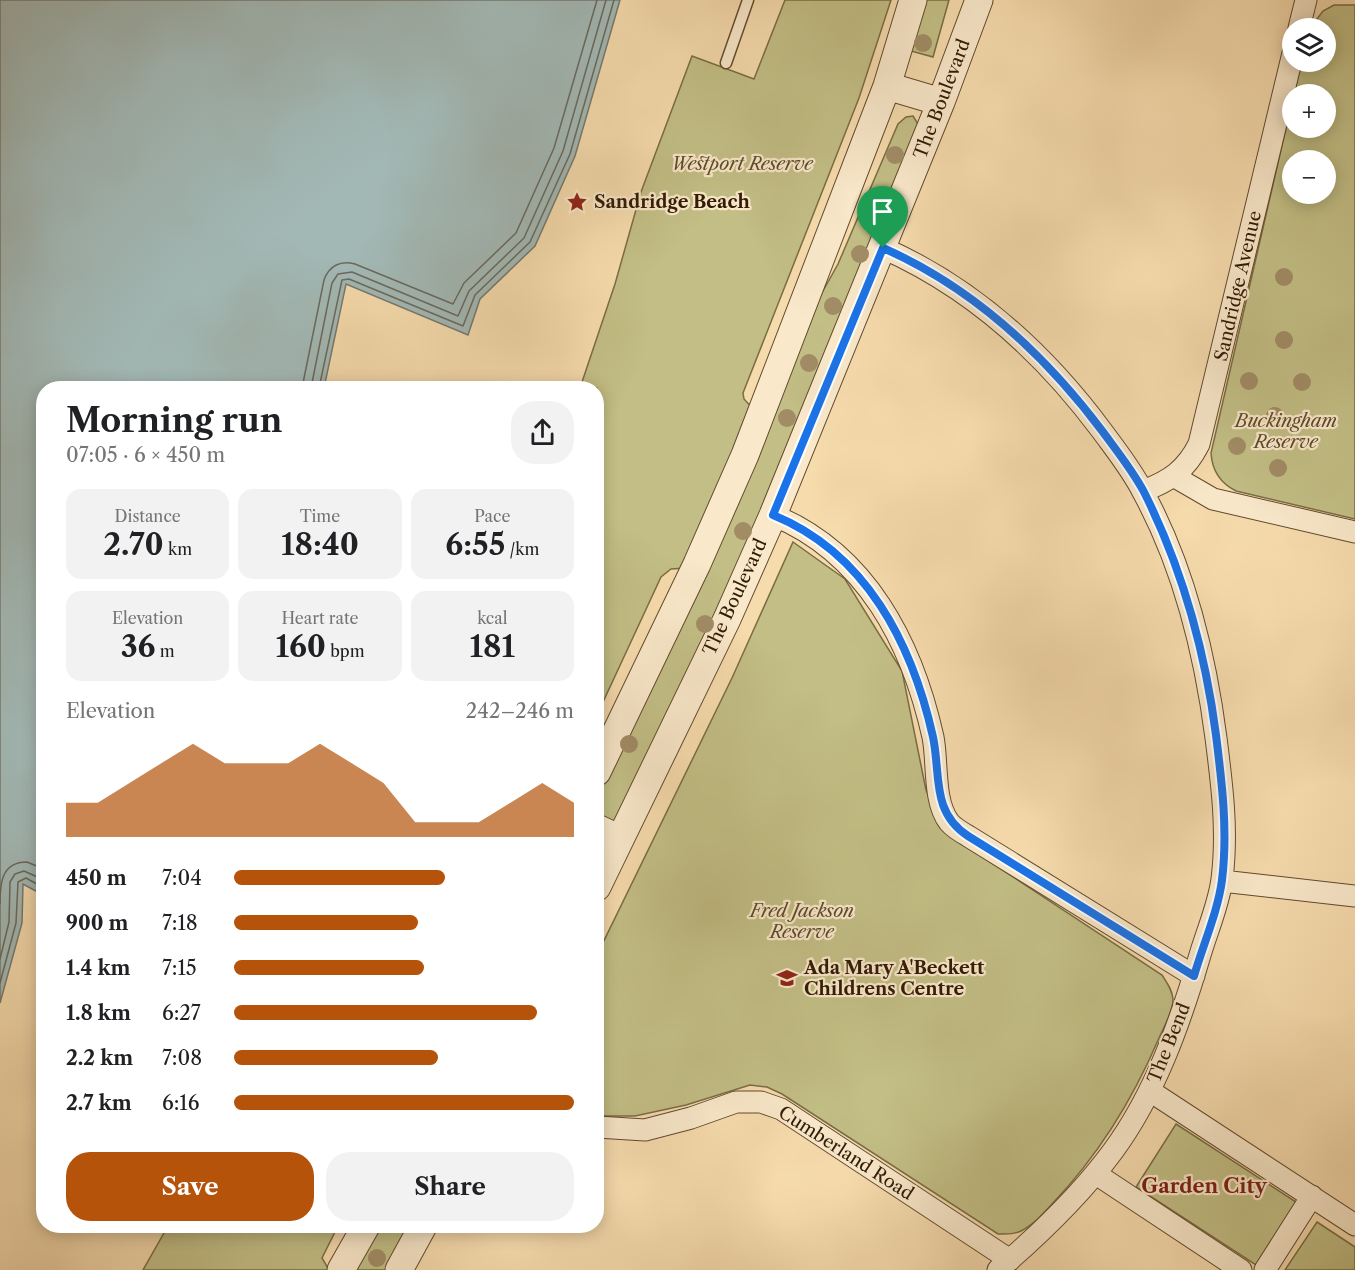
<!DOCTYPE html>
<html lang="en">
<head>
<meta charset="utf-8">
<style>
	body { margin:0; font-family:"Libre Caslon Text",serif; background:#f2f2f2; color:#202124; height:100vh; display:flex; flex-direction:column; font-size:22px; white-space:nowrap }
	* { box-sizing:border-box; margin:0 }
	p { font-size:20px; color:#757577 }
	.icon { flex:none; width:33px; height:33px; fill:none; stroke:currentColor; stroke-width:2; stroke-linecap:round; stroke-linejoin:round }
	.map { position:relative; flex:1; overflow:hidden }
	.side { position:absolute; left:36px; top:381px; width:568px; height:852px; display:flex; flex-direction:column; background:#fff; border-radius:24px; box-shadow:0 3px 15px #0003 }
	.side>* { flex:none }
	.tools { position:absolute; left:1282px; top:18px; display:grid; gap:12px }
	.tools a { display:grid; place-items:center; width:54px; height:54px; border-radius:50%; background:#fff; box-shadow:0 3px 15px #0003; font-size:30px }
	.pin { position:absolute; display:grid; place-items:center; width:51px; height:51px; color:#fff; margin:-62px -26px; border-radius:50% 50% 50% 0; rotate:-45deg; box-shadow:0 0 6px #0007 }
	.pin .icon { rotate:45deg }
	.round { display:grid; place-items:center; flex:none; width:63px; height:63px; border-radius:24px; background:#f2f2f2 }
	.head { display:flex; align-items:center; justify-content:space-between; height:102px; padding:0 30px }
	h1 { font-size:33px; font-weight:800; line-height:45px }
	.metrics { display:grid; grid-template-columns:repeat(3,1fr); gap:9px; height:102px; padding:6px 30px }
	.metrics div { display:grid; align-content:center; border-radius:15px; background:#f2f2f2; text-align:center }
	.metrics b { font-size:30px; font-weight:800 }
	.metrics small { font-size:16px; font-weight:400 }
	.metrics p { font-size:16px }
	.chart { height:168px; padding:12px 30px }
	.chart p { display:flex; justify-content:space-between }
	.chart svg { width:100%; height:108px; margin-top:6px; fill:#b45309; opacity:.7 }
	.primary-button { display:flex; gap:12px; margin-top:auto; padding:12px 30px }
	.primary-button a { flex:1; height:69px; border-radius:24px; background:#b45309; color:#fff; font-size:24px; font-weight:800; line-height:69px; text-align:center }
	.primary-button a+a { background:#f2f2f2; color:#202124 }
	ul { padding:0 30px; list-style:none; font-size:20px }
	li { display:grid; grid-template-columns:96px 72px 1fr; align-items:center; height:45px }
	li i { height:15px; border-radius:8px; background:#b45309 }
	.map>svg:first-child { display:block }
	.green { fill:#c2be85; stroke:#7a6c44; stroke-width:1.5; fill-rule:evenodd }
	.water { fill:#a2b8b5; stroke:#75796e; stroke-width:1.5 }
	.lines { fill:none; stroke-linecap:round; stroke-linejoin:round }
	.shore { stroke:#6a695c; stroke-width:1.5 }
	.service-casing { stroke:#624a2e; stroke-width:13 }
	.minor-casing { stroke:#624a2e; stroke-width:23 }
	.tertiary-casing { stroke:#624a2e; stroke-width:29 }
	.service { stroke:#f9e8ca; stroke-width:10 }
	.minor { stroke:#f9e8ca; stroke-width:21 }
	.tertiary { stroke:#f9e8ca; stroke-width:27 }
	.tree { fill:#a18c66 }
	.route-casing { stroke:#fff; stroke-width:12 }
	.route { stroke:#1a73e8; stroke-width:8 }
	.labels { text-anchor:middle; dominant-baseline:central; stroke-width:4.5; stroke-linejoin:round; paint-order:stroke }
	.street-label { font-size:18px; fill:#311a04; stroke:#f9e8ca }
	.park-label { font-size:18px; font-style:italic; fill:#5c4b2b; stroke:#f9e8ca }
	.poi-label { font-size:18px; font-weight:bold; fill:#311a04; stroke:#f9e8ca; text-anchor:start }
	.neighbourhood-label { font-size:20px; font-weight:bold; fill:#7a1f14; stroke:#f9e8ca }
</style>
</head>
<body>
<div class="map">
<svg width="1355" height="1270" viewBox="0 0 1355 1270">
	<rect width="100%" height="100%" fill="#f6dbad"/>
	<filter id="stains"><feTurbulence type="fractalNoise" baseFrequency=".00333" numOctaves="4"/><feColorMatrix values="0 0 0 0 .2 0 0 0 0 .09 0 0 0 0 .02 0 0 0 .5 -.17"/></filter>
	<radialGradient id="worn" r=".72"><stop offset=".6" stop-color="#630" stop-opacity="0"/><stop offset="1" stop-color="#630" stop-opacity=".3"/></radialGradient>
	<path class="green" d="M785,0H891L859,98L743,393L744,399L755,411L687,568L671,569L661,577L597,715V388H580L615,284L641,192L692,56L754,79Z
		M924,0H949L933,57L911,51Z
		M1334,5H1355V519L1236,491C1220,483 1212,471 1211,453L1293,98V128H1326V94H1294L1301,62H1326V28H1310L1323,11ZM1293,160H1326V194H1293Z
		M913,116L918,124L790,458L614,822L597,817V792L692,592L804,325L838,264L898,124L906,117Z
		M793,542L845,579L902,671L926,790L945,832L1162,975C1167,983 1172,989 1173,999C1173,1012 1164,1027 1159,1038C1133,1099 1097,1157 1052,1204C1043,1214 1033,1225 1021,1231C1013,1235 1006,1234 998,1234L782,1094L767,1087L750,1085L686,1105L635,1116H597V955L732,678Z
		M1176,1124L1296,1202L1256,1265L1136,1187Z
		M1317,1222L1355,1247V1270H1285Z
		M168,1226H338L322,1258L329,1270H143Z
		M375,1226H417L392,1270H350Z"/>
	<path class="water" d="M0,0H620L575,156L535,246L480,299L468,335L346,284L324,388H44L43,895L23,884L22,923L0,1003Z"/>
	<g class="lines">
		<path class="shore" d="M302,388L324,280C329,266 340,260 355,264L453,304L464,283L516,233L554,148L597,0
			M311,388L332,283L338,274L352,272L458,316L469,291L524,238L563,151L606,0
			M319,388L342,280L349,279L463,326L475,295L530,242L570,154L614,0
			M0,904C0,884 1,862 27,862L44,869
			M0,959L9,922L10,882L15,874L24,871L44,880
			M0,983L16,923L18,882L26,878L44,888"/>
		<g class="service-casing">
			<path id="service" d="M726,63L748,0"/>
		</g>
		<g class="minor-casing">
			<path id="minor" d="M1299,28L1306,0
				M883,248C971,287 1044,353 1102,431C1116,450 1132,470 1143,492C1184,567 1205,653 1216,738C1222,785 1228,831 1222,879C1219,904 1207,931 1200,955C1180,1023 1155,1094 1113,1151C1080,1196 1040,1234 998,1270
				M1175,477L1213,499L1355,532
				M1143,491C1170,481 1186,470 1199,444L1293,53
				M773,515C866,553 912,643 933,737C938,762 933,801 949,822C954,828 961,832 968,836L1194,976
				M1222,881L1355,896
				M1150,1091L1355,1225
				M597,1127L645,1130L691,1118L736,1102H761L781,1109L1010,1260
				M1096,1174L1241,1270
				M1265,1270L1312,1196"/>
		</g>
		<g class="tertiary-casing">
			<path id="tertiary" d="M887,86L941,102
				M597,772L697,564L745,455L887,86L913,0
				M597,828L620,839
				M597,887L727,619L773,515L941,102L979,0
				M341,1270L366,1226
				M399,1270L423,1226"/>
		</g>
		<use href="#service" class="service"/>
		<use href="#minor" class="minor"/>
		<use href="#tertiary" class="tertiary"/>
	</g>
	<g class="tree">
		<circle cx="923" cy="43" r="9"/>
		<circle cx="895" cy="155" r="9"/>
		<circle cx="884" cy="197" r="9"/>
		<circle cx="860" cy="254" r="9"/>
		<circle cx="1284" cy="277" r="9"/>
		<circle cx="833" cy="306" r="9"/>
		<circle cx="1284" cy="340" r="9"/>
		<circle cx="809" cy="363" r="9"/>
		<circle cx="1249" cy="381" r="9"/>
		<circle cx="1302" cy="382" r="9"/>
		<circle cx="1275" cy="416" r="9"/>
		<circle cx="787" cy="418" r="9"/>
		<circle cx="1237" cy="446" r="9"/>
		<circle cx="1278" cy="468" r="9"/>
		<circle cx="743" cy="531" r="9"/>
		<circle cx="705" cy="624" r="9"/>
		<circle cx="629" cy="744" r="9"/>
		<circle cx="377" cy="1258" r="9"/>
	</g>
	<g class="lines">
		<g class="route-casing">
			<path id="route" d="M883,248C972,287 1045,355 1103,432C1117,451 1133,471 1144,492C1182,568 1205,651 1216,735C1222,783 1228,831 1222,880C1218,911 1203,945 1194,976L968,836C931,812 941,775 933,737C912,643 866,553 773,515Z"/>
		</g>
		<use href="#route" class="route"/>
	</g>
	<defs>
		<g id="sight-bare" transform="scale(1.62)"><path d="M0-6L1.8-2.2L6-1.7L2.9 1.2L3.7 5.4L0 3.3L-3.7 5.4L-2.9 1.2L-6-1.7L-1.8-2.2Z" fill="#8f2418" stroke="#f9e8ca" stroke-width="2.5" paint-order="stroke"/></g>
		<g id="school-bare" transform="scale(1.62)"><path d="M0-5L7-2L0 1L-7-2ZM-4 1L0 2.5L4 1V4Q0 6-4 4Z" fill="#8f2418" stroke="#f9e8ca" stroke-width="2.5" paint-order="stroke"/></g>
	</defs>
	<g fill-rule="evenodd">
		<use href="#sight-bare" x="577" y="202"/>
		<use href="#school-bare" x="787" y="978"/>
	</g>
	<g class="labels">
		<g class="street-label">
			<text transform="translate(942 99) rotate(-69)">The Boulevard</text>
			<text transform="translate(1238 286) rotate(-77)">Sandridge Avenue</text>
			<text transform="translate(735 597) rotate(-65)">The Boulevard</text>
			<text transform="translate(1169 1043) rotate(-68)">The Bend</text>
			<text transform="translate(846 1153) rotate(33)">Cumberland Road</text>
		</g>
		<g class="park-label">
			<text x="742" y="164">Westport Reserve</text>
			<text x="1286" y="421">Buckingham<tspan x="1286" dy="21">Reserve</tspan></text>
			<text x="802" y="911">Fred Jackson<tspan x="802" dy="21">Reserve</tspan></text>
		</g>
		<g class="poi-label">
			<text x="594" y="202">Sandridge Beach</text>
			<text x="804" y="968">Ada Mary A'Beckett<tspan x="804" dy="21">Childrens Centre</tspan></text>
		</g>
		<g class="neighbourhood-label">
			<text x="1204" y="1186">Garden City</text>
		</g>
	</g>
	<rect width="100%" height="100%" filter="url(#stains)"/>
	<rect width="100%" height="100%" fill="url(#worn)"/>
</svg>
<div class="tools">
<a><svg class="icon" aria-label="layers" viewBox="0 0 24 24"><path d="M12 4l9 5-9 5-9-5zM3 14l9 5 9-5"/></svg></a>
<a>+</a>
<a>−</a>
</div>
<div class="pin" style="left:883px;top:248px;background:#1e9e55"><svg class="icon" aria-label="arrive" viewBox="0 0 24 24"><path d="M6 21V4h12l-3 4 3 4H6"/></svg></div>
<section class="side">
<div class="head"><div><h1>Morning run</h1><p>07:05 · 6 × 450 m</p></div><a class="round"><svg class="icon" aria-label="share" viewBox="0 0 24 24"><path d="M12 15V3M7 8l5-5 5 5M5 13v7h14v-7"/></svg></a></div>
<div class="metrics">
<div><p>Distance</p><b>2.70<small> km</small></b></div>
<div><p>Time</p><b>18:40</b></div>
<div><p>Pace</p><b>6:55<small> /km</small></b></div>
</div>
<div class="metrics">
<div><p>Elevation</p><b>36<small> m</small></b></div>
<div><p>Heart rate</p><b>160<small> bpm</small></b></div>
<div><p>kcal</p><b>181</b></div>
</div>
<div class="chart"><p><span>Elevation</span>242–246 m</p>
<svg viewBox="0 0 160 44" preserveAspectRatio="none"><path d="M0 44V30L10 30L20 22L30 14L40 6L50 14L60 14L70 14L80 6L90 14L100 22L110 38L120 38L130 38L140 30L150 22L160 30V44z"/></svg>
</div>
<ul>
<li><b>450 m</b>7:04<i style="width:62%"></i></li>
<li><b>900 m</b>7:18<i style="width:54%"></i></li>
<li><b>1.4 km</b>7:15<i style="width:56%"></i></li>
<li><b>1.8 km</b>6:27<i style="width:89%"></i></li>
<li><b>2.2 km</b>7:08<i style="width:60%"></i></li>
<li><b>2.7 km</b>6:16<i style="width:100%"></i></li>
</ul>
<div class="primary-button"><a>Save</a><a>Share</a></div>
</section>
</div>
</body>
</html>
